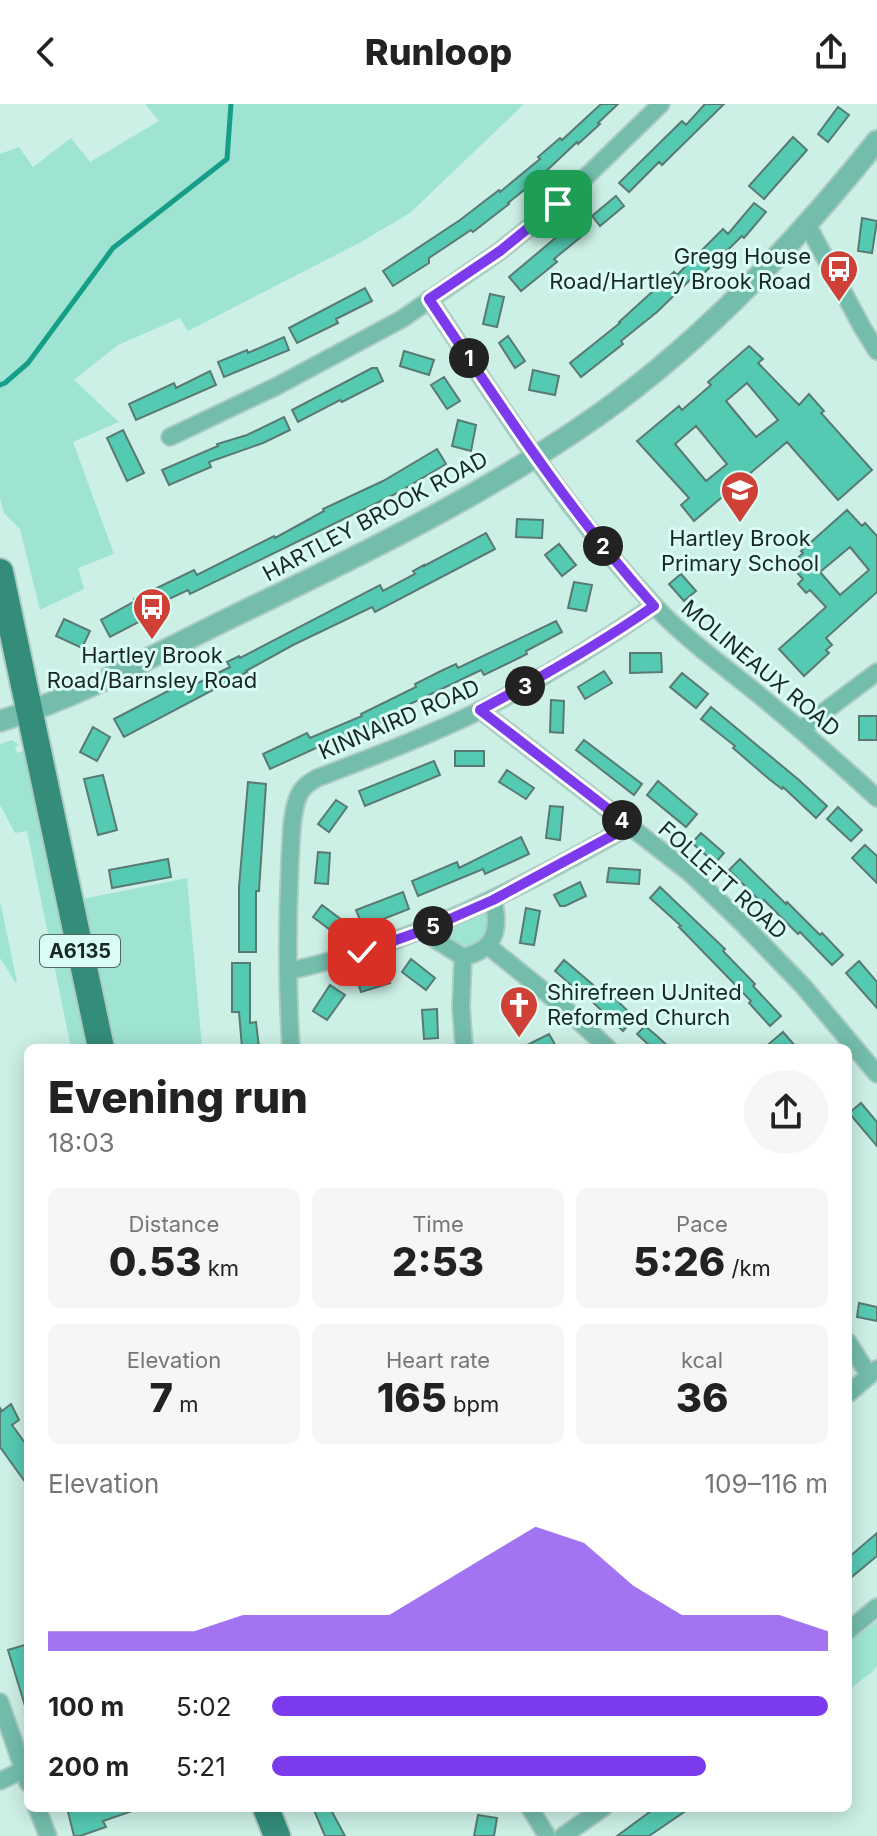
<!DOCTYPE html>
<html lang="en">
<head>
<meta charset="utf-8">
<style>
	body { margin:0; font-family:Inter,sans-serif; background:#f6f6f6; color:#222; height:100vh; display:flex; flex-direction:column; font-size:30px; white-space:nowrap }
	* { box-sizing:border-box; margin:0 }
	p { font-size:26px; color:#767676 }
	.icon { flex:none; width:44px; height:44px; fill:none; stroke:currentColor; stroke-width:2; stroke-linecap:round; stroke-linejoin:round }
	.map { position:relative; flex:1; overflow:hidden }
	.sheet { position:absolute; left:24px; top:940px; width:828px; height:768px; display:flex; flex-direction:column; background:#fff; border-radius:12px; box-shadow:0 4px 20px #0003 }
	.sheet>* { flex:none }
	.pin { position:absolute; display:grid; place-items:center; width:68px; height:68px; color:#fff; margin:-34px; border-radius:16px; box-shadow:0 4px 12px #0006 }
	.km { position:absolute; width:40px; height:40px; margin:-20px; border-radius:50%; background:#222; color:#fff; font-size:22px; line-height:40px; text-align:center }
	.round { display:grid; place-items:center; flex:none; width:84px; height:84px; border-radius:42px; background:#f6f6f6 }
	.headline { display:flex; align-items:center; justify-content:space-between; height:136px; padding:0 24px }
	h1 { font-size:44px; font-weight:800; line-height:60px }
	.stats { display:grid; grid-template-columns:repeat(3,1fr); gap:12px; height:136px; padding:8px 24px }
	.stats div { display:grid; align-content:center; border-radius:12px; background:#f6f6f6; text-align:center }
	.stats b { font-size:40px; font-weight:800 }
	.stats small { font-size:22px; font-weight:400 }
	.stats p { font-size:22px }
	.chart { height:224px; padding:16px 24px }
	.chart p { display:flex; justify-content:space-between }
	.chart svg { width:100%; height:144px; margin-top:8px; fill:#7c3aed; opacity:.7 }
	ul { padding:0 24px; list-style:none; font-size:26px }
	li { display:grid; grid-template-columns:128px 96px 1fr; align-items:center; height:60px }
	li i { height:20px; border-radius:10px; background:#7c3aed }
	header { display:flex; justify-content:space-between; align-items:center; height:104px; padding:0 24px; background:#fff; font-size:36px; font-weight:800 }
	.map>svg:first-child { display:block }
	.green { fill:#9fe4d3 }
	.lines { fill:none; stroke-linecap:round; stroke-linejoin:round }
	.stream { stroke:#169e88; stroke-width:5 }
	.building { fill:#55cab3; stroke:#597a72; stroke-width:2; fill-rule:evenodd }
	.minor-casing { stroke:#acccc3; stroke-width:20 }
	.tertiary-casing { stroke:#acccc3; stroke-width:24 }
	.primary-casing { stroke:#acccc3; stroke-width:30 }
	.minor { stroke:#74bcac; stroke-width:16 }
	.tertiary { stroke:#74bcac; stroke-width:20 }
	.primary { stroke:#348c7b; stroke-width:26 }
	.route-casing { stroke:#fff; stroke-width:16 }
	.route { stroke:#7c3aed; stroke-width:10 }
	.labels { text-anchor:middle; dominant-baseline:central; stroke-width:6; stroke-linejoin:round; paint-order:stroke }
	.shield { fill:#d9fdf4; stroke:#536863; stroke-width:2 }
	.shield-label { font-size:20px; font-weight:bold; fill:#1a2825 }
	.poi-label { font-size:22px; fill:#1a2825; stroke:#d9fdf4 }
	.street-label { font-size:22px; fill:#1a2825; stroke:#d9fdf4 }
</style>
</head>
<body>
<header><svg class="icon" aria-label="back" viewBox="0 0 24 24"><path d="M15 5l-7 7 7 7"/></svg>Runloop<svg class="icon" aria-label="share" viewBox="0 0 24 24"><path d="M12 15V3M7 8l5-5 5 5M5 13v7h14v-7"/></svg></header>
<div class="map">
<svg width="877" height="1732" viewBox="0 0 877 1732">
	<rect width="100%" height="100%" fill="#ccf0e6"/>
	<path class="green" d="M145,0H524L410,109L361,138L188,227L180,214L118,241L74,276L119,318L73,338L114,450L78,464L84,485L40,506L20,425L4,409L0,394V50L19,43L33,63L71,34L90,58L159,17Z
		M12,636L19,641L15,643L17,649L23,647L26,650L87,944H71L27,727L15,729L0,701V640Z
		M187,774L202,944H114L82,795Z
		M0,797L17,878H15L0,854Z
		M491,803L489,834L477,844L462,845L436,826Z
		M877,1517V1562L871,1569L848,1586V1539Z"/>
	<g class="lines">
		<path class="stream" d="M0,281L5,279L28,259L113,144L227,55L231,0"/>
	</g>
	<path class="building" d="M601,0H618L598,19L600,20L578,40L577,38L540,73L508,99L509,100L473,128L471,126L429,154V159L393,182L383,167L460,116L499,86L500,88L540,55L538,53L560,34L562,36Z
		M705,0H724L662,61L659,58L629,88L619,79L682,17L686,21Z
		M838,3L849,11L828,38L818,30Z
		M793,33L807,46L764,95L749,82Z
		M616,92L624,102L600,122L592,112Z
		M754,99L766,108L744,134L742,132L697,176L694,172L657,208L621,237L623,240L581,273L570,259L620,219L619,218L674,168L677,171L723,125L728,130Z
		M862,114L877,117L872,149L858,147Z
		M578,115L588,127L554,155L557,158L521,187L509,173Z
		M365,184L372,197L336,215L338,219L297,239L289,224Z
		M490,190L504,193L497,223L483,220Z
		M508,232L525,257L515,264L499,239Z
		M284,233L289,246L224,273L218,258L247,246L248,249Z
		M749,242L763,255L758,259L799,301L809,290L824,307L821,309L872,366L838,396L787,338L694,417L681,401L689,394L637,337L679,302L682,306L711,281L708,278ZM747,279L778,316L756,333L726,297ZM696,322L727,360L706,377L675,340Z
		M404,247L434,256L429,271L400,262Z
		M372,264H377L383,277L342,298L340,296L298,318L292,306Z
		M533,266L559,272L555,291L529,286Z
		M210,267L216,281L136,316L129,300L174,279L176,284Z
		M444,273L460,297L447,305L431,281Z
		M284,313L290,326L263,339L209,358L211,363L169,381L162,366L218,342L217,340L247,331Z
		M458,316L476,321L471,347L452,342Z
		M123,326L144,369L127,377L107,334Z
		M437,345L446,360L397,389L190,490L188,486L156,501L160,507L110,533L101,516L135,497L134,495L194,466L197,471L274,432L275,434L324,407L323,405L383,377Z
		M847,406L862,422L865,419L877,432V488L826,534L832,541L826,546L829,549L804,572L779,545L826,503L810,486L806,489L798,480L803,475L790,461L803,449L801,447ZM850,443L869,466L840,491L820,468Z
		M517,415L543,416L542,434L516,433Z
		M486,429L495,445L375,508L372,503L293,541L246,567L247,568L124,633L114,615L193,574L196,580L230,563L227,558L239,552L240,554L380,481L383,487L415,470L413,467L424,461V462Z
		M559,440L576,461L562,472L545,451Z
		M681,470L696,487L684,497L669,480Z
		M574,478L592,481L586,507L568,504Z
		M64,515L90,527L82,544L56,532Z
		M556,517L562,528L526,547L527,550L484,571L481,566L410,600L411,604L368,625L328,641L327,639L270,665L263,650L307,629L310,634L362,612L361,610L416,583L415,580L443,566L456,560L458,564Z
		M630,549H661L662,568L630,569Z
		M604,567L612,579L585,595L578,583Z
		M682,569L708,590L696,604L670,583Z
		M551,596L564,597L563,629L550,628Z
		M711,603L799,676L827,702L816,714L783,683L782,685L769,675L733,644L735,642L701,615Z
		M859,612H877V636H859Z
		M93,623L110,633L97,657L80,648Z
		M584,636L642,680L634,691L576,646Z
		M455,647H484V662H455Z
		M434,657L440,671L365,702L359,687Z
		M507,666L534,684L526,695L499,678Z
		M103,671L117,726L98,731L84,675Z
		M658,677L697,710L686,723L647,691Z
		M248,678L266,680L259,787H256V848H239V783Z
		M336,696L347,703L329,728L318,720Z
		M550,702L563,703L560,736L546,734Z
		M838,703L862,726L851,737L827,715Z
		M701,729L724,749L715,759L692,739Z
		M521,733L529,750L485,770L483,765L418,792L412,777L457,758L459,764Z
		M865,741L877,752V779L852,754Z
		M318,748L330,749L328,780L315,779Z
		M168,755L171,773L112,784L109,766Z
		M740,755L786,800L787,798L820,831L822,829L843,851L832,861L800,828L798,830L764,796L762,799L729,766Z
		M609,764L640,766L639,780L607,778Z
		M580,778L586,792L565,802H560L554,791Z
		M660,783L725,845L723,847L755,880L753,882L781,912L770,922L749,899L751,897L679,823L681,822L650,794Z
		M403,788L409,805L363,823L356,806Z
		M322,801L346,819L337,831L313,813Z
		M526,804L540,807L534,841L520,839Z
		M411,855L435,874L426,886L402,868Z
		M564,856L598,885L601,881L635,914L623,927L580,886L579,888L555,867Z
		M859,857L877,878V904L846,869Z
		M232,859H250V919L256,918L259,944H242L239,908H232Z
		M386,864L390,879L361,888L356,872Z
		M330,881L345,891L327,916L313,907Z
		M437,905L438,934L424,935L422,906Z
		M645,922L657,932L670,944H652L637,930Z
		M783,928L797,944H764Z
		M549,930L557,944H521Z
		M861,999L877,1018V1042L849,1009Z
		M859,1199L877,1203V1217L857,1213Z
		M11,1300L19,1316L12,1321L28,1343V1382L0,1343V1304L2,1307Z
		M877,1429V1452L848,1476V1454Z
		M28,1540V1602H25L8,1546Z
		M67,1704H135V1706L103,1717L106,1723L80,1732H74Z
		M313,1704H330L345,1732H325Z
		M655,1704H690L649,1732H617Z
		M478,1711L497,1714L494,1732H474Z"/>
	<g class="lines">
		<g class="minor-casing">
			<path id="minor" d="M807,120L862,223L877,247
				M429,195C499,299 566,407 652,499C683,533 722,561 758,590C799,624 838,658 877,694
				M170,333L277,282L402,215L500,147L558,100L661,0
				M480,606L690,769L743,820L803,882L877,970
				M801,625L877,568
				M427,825L436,836L463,853C494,846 501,827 493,796
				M488,842L560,900L608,944
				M463,853L461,903L464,944
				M288,867C412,841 520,784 630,722
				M291,944C287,882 287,820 290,758C291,739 291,707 299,691C303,682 309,679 317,674C372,653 428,632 481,606C541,575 599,540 654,502
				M848,1238L869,1271
				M848,1290L877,1265
				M848,1527L877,1503
				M0,1598L28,1679
				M0,1677L23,1666
				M37,1704L48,1732
				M530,1704L547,1732
				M563,1732L603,1704"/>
		</g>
		<g class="tertiary-casing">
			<path id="tertiary" d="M0,617C81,592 156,550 232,513C357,453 483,392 597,312C702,238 797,137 877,37"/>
		</g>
		<g class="primary-casing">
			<path id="primary" d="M0,468L101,944
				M266,1704L277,1732"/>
		</g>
		<use href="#minor" class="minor"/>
		<use href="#tertiary" class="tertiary"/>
		<use href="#primary" class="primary"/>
	</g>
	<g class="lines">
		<g class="route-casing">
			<path id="route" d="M362,848L427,825L493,796L630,722L480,606C540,574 598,541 654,502C569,407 500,301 429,195L500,147L558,100"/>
		</g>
		<use href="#route" class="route"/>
	</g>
	<defs>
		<g id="bus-pin" transform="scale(2)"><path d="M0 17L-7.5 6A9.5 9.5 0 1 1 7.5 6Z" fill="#cf4137" stroke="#d9fdf4"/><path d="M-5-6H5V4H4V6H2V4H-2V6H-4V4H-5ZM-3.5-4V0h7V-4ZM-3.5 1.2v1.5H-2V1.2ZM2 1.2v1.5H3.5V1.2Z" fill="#fff"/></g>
		<g id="school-pin" transform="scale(2)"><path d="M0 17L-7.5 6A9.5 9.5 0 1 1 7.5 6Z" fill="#cf4137" stroke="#d9fdf4"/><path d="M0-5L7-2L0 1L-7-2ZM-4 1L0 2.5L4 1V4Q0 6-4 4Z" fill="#fff"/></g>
		<g id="church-pin" transform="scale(2)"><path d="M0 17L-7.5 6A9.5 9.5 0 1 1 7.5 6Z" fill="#cf4137" stroke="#d9fdf4"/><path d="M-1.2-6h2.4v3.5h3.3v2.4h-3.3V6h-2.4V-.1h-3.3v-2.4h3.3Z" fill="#fff"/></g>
	</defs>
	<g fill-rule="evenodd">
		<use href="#bus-pin" x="839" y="165"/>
		<use href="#school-pin" x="740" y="386"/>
		<use href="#bus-pin" x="152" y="503"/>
		<use href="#church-pin" x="519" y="901"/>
	</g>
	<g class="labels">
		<rect class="shield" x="40" y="831" width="80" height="32" rx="6"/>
		<g class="shield-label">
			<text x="80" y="847">A6135</text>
		</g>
		<g class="poi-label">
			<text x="811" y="152" text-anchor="end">Gregg House<tspan x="811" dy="25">Road/Hartley Brook Road</tspan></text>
			<text x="740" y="434">Hartley Brook<tspan x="740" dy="25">Primary School</tspan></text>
			<text x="152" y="551">Hartley Brook<tspan x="152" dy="25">Road/Barnsley Road</tspan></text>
			<text x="547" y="888" text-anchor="start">Shirefreen UJnited<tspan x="547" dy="25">Reformed Church</tspan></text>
		</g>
		<g class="street-label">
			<text transform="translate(375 412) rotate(-28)">HARTLEY BROOK ROAD</text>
			<text transform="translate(761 564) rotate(40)">MOLINEAUX ROAD</text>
			<text transform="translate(399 615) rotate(-23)">KINNAIRD ROAD</text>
			<text transform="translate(723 776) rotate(42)">FOLLETT ROAD</text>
		</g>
	</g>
</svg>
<div class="pin" style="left:558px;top:100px;background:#1e9e55"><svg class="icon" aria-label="arrive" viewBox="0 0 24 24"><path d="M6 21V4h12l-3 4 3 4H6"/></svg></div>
<div class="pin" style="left:362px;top:848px;background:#d93025"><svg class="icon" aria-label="check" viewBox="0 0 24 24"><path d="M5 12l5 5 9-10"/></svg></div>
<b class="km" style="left:469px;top:254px">1</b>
<b class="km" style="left:603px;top:442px">2</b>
<b class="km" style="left:525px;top:582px">3</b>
<b class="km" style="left:622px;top:716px">4</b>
<b class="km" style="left:433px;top:822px">5</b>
<section class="sheet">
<div class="headline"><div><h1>Evening run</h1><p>18:03</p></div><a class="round"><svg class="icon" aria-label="share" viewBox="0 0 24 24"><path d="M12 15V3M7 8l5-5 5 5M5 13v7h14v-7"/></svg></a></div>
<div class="stats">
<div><p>Distance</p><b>0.53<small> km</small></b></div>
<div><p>Time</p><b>2:53</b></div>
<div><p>Pace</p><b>5:26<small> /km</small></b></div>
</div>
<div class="stats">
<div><p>Elevation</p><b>7<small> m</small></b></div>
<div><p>Heart rate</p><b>165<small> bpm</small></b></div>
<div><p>kcal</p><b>36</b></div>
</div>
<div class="chart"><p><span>Elevation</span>109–116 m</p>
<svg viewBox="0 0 160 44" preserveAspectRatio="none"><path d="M0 44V38L10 38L20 38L30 38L40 33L50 33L60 33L70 33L80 24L90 15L100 6L110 11L120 24L130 33L140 33L150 33L160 38V44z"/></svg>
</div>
<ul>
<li><b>100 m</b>5:02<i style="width:100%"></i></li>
<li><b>200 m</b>5:21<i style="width:78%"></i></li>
</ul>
</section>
</div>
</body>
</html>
